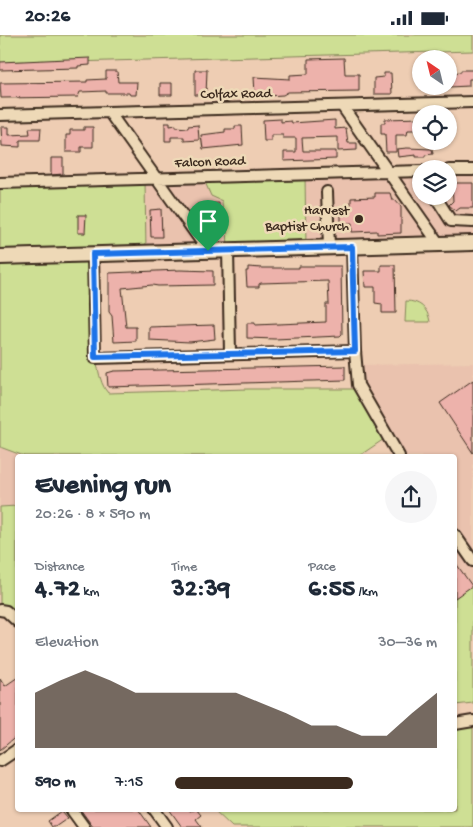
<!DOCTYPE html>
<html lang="en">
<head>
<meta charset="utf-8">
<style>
	body { margin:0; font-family:"Gochi Hand",sans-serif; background:#f6f6f7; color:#1f2937; height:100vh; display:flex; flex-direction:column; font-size:19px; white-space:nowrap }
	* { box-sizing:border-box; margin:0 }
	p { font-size:16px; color:#747a83 }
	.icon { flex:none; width:28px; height:28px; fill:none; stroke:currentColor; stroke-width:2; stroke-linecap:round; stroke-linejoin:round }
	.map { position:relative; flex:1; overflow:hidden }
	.drawer { position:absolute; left:15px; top:419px; width:442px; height:358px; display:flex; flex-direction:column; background:#fff; border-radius:5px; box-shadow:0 1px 4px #0004 }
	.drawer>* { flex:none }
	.needle { width:32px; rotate:325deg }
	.controls { position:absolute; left:412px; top:15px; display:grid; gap:10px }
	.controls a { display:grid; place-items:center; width:45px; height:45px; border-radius:50%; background:#fff; box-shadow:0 1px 4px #0004; font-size:25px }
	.pin { position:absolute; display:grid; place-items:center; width:42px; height:42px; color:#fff; margin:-51px -21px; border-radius:50% 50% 50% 0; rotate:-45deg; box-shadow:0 0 5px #0007 }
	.pin .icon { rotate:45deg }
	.round { display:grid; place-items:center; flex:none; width:52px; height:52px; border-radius:26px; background:#f6f6f7 }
	.head { display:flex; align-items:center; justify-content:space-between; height:85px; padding:0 20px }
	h1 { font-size:28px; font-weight:700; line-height:38px }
	.stats { display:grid; grid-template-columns:repeat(3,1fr); gap:8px; height:85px; padding:5px 20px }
	.stats div { display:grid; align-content:center }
	.stats b { font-size:25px; font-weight:700 }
	.stats small { font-size:14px; font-weight:400 }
	.stats p { font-size:14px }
	.chart { height:140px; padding:10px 20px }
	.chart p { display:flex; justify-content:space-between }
	.chart svg { width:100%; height:90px; margin-top:5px; fill:#3b2a1e; opacity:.7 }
	ul { padding:0 20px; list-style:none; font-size:16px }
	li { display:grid; grid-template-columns:80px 60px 1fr; align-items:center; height:38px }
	li i { height:12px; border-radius:6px; background:#3b2a1e }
	.status { display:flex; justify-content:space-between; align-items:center; height:35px; padding:0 25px; background:#fff; direction:ltr }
	.status svg { height:14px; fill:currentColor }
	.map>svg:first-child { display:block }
	.built { fill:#eac2ae }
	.green { fill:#cedf94; stroke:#848459 }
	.building { fill:#edb2ab; stroke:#3b2a1e }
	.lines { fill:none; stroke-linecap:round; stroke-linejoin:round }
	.minor-casing { stroke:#3b2a1e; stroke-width:14 }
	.major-casing { stroke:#3b2a1e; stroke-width:18 }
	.minor { stroke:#eed9b7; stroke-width:10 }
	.major { stroke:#eed9b7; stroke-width:14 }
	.route-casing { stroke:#fff; stroke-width:10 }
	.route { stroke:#1a73e8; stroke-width:6 }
	.poi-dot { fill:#3b2a1e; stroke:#eed9b7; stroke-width:2 }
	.labels { text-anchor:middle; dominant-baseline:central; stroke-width:5; stroke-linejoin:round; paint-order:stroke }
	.street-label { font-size:14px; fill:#3b2a1e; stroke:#eed9b7 }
	.poi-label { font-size:14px; fill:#3b2a1e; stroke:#eed9b7; text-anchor:end }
</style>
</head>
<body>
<div class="status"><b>20:26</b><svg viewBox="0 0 49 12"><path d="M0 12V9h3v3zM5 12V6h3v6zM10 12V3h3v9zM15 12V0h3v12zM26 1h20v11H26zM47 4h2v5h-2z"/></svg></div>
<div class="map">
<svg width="473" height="792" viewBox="0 0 473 792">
	<rect width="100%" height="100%" fill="#eecdb3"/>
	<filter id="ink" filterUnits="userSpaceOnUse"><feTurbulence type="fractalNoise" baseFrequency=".02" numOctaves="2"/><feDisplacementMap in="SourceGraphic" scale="10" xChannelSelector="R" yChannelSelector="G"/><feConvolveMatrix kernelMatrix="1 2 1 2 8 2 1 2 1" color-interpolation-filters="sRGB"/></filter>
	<g filter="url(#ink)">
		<path class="built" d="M449,135H473V208L306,213L305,139L421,136V161H449Z
			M226,142L228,215L146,217L145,144Z
			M473,328V517L455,491V421H405L363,352L361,330Z
			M0,412L24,421H18L17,471L0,472Z
			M462,510L473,526V550L455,562V514Z"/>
		<path class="green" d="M0,0H473V16L0,29Z
			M305,139L306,213L228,215L227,190L223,188L222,166L211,161L205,147Z
			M145,144L146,217L94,219C94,249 89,339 108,358L248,354H359L387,402L359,421H24L0,412V148Z
			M406,266C419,266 428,273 430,287H405Z
			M17,471V587L0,575V472Z
			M473,550V668L455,670V562Z
			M473,690V792H232L213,774H455V693Z"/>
		<path class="building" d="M90,23V30L78,31V33L0,35V27Z
			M344,23L345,39H359V56L288,57L283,60L267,61V59H255L254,42L290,44V40L308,39V24Z
			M195,35H207L206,60H195Z
			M461,35H473V44H469V51L449,52V38L461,37Z
			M106,36H117L118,47H137L136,60H130L129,58H106V56L80,57L78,62L1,63L0,48L87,47V45L106,44Z
			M384,38H391L392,59H374V43L384,42Z
			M160,48H172V60H160Z
			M421,83V95H408L407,100H396V117H386L385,99H381V88H385V84Z
			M281,84V87L291,86L292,88L335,85V94L346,93L348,108H357V115L338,116V102L302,103L303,116H336V124L284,126V117H296V103H283V100H271V106H264L263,85Z
			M165,88H170V91L176,90V92L188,93V91L198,90L199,105L184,106V102H171V106H165Z
			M235,91H242L243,110L203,114L201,100L225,97V94H235Z
			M1,92H9V100L30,99L29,93H41L40,105H20V112L2,111Z
			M84,92H93V112H81V117H66V100H70V95H84Z
			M407,113L432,114L433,119L425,120V122H416V120L398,122L397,114Z
			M51,123H63V139L51,140Z
			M452,148H473V173H460L456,176L449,170L453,166Z
			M375,158H390L392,165H395L401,172V198L377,199V196L352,197V188H341V172L351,171V163L375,162Z
			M219,168L220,199H208L198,185L197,169Z
			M161,174L162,202H151L150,175Z
			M78,180H86L85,198H78Z
			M381,230H395L396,278H382V269L375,268V252H365L364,236H381Z
			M299,231H341L342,299L340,301L275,304L247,303V288H255V290L326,287V269H329L328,246L261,248L259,249V252H247L246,236H248V232L262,233H299Z
			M180,235L213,236V250L158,251L152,250L122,253L126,292H136V306L114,307L112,281L109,277V238Z
			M214,290L215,304L190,307L149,305V292Z
			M345,331V345L108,352L107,338L114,336Z
			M473,345V418L440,368Z
			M455,527L472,551L455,563Z
			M18,642V700L0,715V643L5,651Z
			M80,774H138L151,792H93Z
			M169,774H189L190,776L196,774L201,780L196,784L202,792H182Z
			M62,776L68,783L55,792H52L48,786Z"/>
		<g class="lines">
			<g class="minor-casing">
				<path id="minor" d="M342,71L439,209
					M109,77L208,216
					M0,80L473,67
					M449,135H473
					M0,148L421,136
					M327,157L329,212
					M435,161L451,186L473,187
					M352,212L355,316L358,350L399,421
					M228,215L230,318
					M93,219L95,323L355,316
					M455,500L473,526
					M0,575L6,576L18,587
					M455,689L473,686
					M0,726L18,714
					M71,774L84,792
					M154,774L167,792"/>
			</g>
			<g class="major-casing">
				<path id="major" d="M0,222L473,208"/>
			</g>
			<use href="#minor" class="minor"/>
			<use href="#major" class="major"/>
		</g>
	</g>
	<g class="lines" filter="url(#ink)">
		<g class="route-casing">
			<path id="route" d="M352,212L355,316L95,322L93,219Z"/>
		</g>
		<use href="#route" class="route"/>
	</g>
	<circle class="poi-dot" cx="359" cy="184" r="5"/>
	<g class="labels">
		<g class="street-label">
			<text transform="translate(236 60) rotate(-1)">Colfax Road</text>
			<text transform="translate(210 128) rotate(-2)">Falcon Road</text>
		</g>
		<g class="poi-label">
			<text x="349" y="176">Harvest<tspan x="349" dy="16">Baptist Church</tspan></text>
		</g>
	</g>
</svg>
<div class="controls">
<a><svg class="needle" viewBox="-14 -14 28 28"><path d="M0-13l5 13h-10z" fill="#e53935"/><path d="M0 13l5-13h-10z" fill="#747a83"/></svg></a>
<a><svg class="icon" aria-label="locate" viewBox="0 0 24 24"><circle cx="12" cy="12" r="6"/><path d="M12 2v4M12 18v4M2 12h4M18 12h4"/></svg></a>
<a><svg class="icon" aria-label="layers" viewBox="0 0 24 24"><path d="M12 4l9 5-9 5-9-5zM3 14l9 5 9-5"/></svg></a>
</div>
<div class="pin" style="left:208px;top:216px;background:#1e9e55"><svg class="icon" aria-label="arrive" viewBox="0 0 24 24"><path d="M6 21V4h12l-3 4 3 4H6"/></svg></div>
<section class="drawer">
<div class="head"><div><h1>Evening run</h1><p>20:26 · 8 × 590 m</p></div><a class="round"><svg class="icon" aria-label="share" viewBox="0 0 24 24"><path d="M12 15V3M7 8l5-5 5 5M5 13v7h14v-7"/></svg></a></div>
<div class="stats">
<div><p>Distance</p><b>4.72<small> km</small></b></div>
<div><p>Time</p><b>32:39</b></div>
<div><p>Pace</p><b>6:55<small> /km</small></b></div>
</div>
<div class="chart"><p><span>Elevation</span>30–36 m</p>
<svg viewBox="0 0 160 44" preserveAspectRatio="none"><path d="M0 44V17L10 11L20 6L30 11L40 17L50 17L60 17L70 17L80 17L90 22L100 27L110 33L120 33L130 38L140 38L150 27L160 17V44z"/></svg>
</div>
<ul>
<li><b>590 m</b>7:15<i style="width:68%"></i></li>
</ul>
</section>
</div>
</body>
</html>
